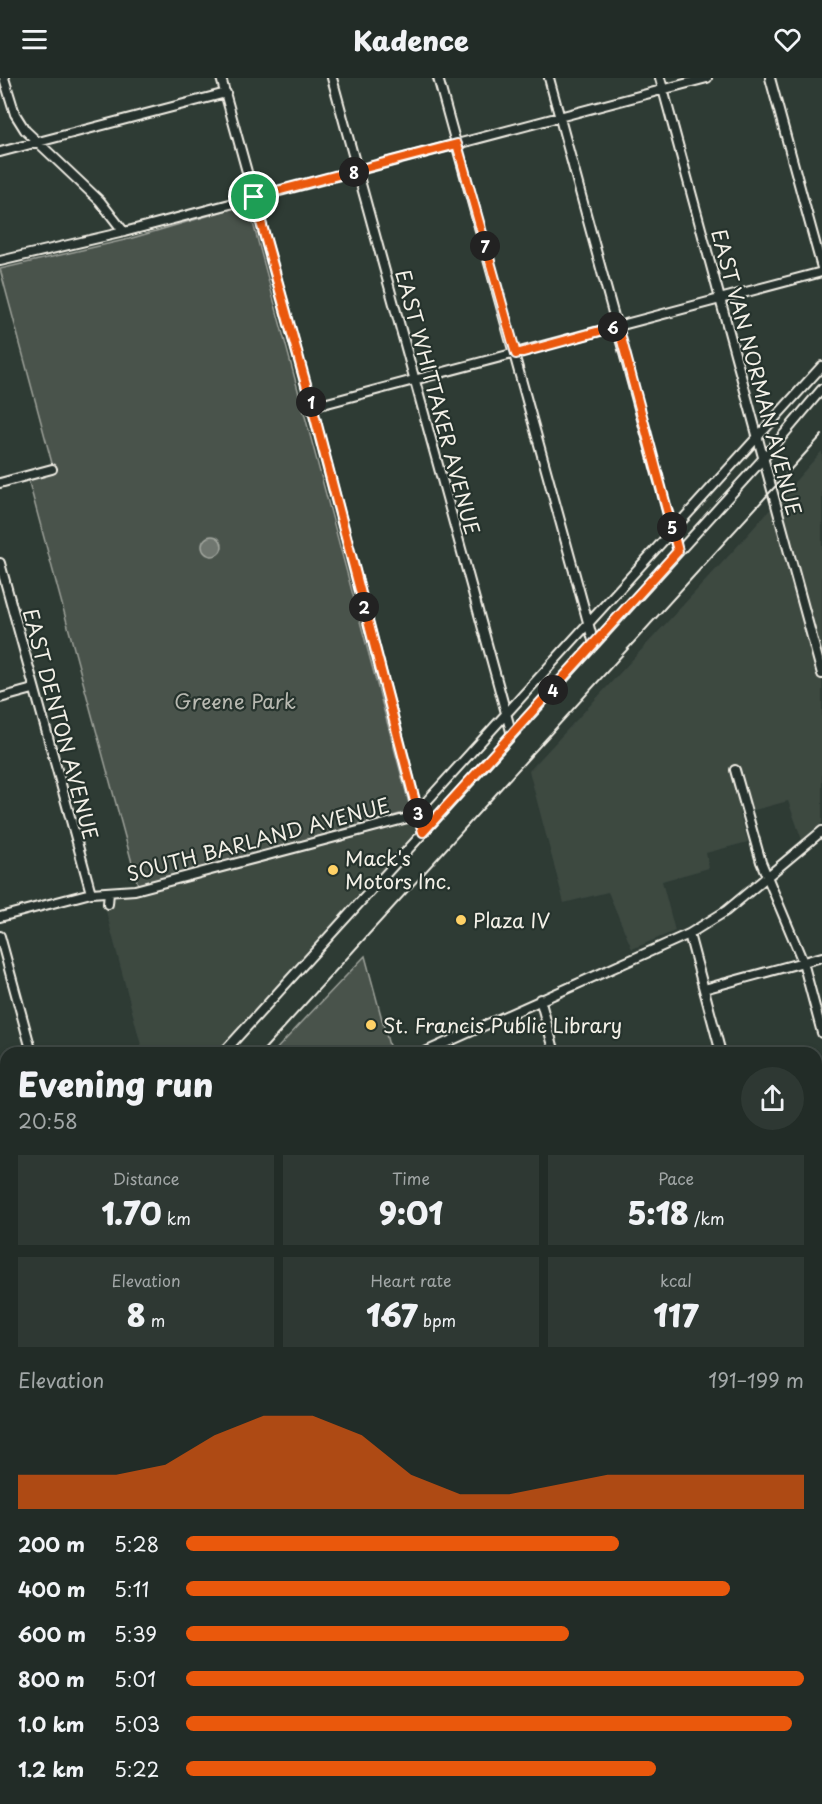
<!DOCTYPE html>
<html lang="en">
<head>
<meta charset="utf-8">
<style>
	body { margin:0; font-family:"Playpen Sans",sans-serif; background:#2e3833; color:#f1f3f6; height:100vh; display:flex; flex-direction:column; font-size:22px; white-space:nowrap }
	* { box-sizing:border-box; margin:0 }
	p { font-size:20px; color:#a2a7a7 }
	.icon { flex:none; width:33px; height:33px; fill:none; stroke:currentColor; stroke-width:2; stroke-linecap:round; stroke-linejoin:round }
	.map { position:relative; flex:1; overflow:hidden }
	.sheet { position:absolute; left:0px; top:969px; width:822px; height:758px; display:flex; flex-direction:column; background:#222c27; border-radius:18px 18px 0 0; box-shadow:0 3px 9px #0003,0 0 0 2px #3f4844 }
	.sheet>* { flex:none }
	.pin { position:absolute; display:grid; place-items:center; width:51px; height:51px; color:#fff; margin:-26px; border:3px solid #fff; border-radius:50%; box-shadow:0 2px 6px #0007 }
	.km { position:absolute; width:30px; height:30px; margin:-15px; border-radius:50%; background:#222; color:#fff; font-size:16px; line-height:30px; text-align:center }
	.round { display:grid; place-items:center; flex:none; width:63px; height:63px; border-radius:32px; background:#2e3833 }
	.headline { display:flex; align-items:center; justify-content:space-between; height:102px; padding:0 18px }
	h1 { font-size:33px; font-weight:800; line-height:45px }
	.figures { display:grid; grid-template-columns:repeat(3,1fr); gap:9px; height:102px; padding:6px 18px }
	.figures div { display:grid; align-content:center; border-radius:0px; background:#2e3833; text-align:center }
	.figures b { font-size:30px; font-weight:800 }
	.figures small { font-size:16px; font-weight:400 }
	.figures p { font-size:16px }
	.chart { height:168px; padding:12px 18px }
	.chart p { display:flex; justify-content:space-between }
	.chart svg { width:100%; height:108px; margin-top:6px; fill:#ea580c; opacity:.7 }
	ul { padding:0 18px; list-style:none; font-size:20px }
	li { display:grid; grid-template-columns:96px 72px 1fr; align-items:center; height:45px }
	li i { height:15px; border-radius:8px; background:#ea580c }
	header { display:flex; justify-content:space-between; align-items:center; height:78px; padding:0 18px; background:#222c27; font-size:27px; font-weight:800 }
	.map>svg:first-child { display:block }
	.built { fill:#3c4841 }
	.green { fill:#48524c; stroke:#9ea29a; stroke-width:1.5 }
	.water { fill:#6f7770; stroke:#a4a8a0; stroke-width:1.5 }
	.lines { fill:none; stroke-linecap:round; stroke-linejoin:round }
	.minor-casing { stroke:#f4f1e8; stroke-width:12 }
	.major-casing { stroke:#f4f1e8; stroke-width:14 }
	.minor { stroke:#26332d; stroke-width:8 }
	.major { stroke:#26332d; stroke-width:9 }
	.rail { stroke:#f4f1e8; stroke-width:2 }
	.route-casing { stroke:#fff; stroke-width:12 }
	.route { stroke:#ea580c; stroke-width:8 }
	.poi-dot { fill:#ffd166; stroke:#26332d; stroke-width:2 }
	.labels { text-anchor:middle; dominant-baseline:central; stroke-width:4.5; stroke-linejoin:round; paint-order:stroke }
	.street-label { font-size:20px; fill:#f4f1e8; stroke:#26332d }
	.park-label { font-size:20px; fill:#b8b9b1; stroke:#26332d }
	.poi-label { font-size:20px; fill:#f4f1e8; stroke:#26332d; text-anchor:start }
</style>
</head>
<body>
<header><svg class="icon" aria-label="menu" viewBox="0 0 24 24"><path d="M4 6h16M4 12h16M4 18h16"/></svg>Kadence<svg class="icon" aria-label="heart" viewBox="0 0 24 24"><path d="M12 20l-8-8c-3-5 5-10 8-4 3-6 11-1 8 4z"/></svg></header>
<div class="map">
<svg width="822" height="1726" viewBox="0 0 822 1726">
	<rect width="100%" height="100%" fill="#2e3b34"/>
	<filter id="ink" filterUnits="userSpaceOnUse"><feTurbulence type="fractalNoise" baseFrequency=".0167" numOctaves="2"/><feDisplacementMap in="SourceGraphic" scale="12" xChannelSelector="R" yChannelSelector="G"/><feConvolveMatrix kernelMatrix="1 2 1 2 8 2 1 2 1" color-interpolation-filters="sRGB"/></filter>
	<g filter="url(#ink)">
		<path class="built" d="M822,373V745L802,762L788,723L740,736L748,764L706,775L709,790L662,803L675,853L632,871L608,814L564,825L529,693L734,472Z
			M419,737L423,754L223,975H143L101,814H122Z
			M6,1031V1108L0,1095V1032Z
			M6,1166V1240L0,1246V1169Z
			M0,1416L6,1421V1719L0,1721Z
			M822,1682V1726H684L683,1721L816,1720V1683Z
			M208,1720L210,1726H16L15,1721Z"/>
		<path class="green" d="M248,126L411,733L138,807L27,397L53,389L0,191L129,161Z
			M365,878L391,975H273L285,962Z"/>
		<path class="water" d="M202 468a10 10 0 1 1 20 0a10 10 0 1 1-20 0Z"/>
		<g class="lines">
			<g class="minor-casing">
				<path id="minor" d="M4,0L15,36L25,52L100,123L124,154
					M221,0L312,329L423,754
					M332,0L512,657
					M438,0L594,566
					M549,0L678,473
					M660,0L822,596
					M770,0L822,190
					M0,74L226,15
					M0,183L124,154L707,0
					M312,329L822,194
					M0,405L52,391
					M0,485L91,815
					M0,620L33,611
					M735,692L761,784L803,884L822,955
					M108,826L109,814
					M0,839L91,815L135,812L419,737L427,723L822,288
					M689,856L721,975
					M0,858L32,975
					M704,911L822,879
					M540,921L555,975
					M223,975L763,381L822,311
					M423,975L689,856L726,833L822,753
					M816,1091L822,1090
					M0,1169L6,1166
					M816,1302L822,1300
					M816,1335V1364
					M816,1387L822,1386
					M816,1497L820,1511
					M0,1683L6,1706
					M678,1720L679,1726
					M6,1726L27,1720"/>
			</g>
			<g class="major-casing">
				<path id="major" d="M816,1634L822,1632
					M816,1653L822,1652
					M413,1726L437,1720
					M502,1726L525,1720"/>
			</g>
			<use href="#minor" class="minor"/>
			<use href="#major" class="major"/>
			<path class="rail" d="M261,975L822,357
				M0,1263L6,1256
				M816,1670L822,1669
				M564,1726L586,1720
				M585,1726L606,1720"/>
		</g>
	</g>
	<g class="lines" filter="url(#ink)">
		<g class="route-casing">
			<path id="route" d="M457,66L516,276L618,248L678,473L423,754L312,328L254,119Z"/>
		</g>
		<use href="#route" class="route"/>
	</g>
	<g class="poi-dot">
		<circle cx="333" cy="792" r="6"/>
		<circle cx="461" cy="842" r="6"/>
		<circle cx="371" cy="947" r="6"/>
	</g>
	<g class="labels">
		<g class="street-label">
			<text transform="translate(757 294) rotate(75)">EAST VAN NORMAN AVENUE</text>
			<text transform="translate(438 324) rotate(75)">EAST WHITTAKER AVENUE</text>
			<text transform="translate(61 646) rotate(75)">EAST DENTON AVENUE</text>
			<text transform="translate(258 761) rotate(-15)">SOUTH BARLAND AVENUE</text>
		</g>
		<g class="park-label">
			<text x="235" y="623">Greene Park</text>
		</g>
		<g class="poi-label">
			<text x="345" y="780">Mack's<tspan x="345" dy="23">Motors Inc.</tspan></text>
			<text x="473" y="842">Plaza IV</text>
			<text x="383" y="947">St. Francis Public Library</text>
		</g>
	</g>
</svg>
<div class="pin" style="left:254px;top:119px;background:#1e9e55"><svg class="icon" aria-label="arrive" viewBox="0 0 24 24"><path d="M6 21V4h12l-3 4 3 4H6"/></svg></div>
<b class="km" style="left:311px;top:324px">1</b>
<b class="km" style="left:364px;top:529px">2</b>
<b class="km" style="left:418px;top:735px">3</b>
<b class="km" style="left:553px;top:612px">4</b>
<b class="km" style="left:672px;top:449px">5</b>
<b class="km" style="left:613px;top:249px">6</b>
<b class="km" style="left:485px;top:168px">7</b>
<b class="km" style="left:354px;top:94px">8</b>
<section class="sheet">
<div class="headline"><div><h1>Evening run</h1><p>20:58</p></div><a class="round"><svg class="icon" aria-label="share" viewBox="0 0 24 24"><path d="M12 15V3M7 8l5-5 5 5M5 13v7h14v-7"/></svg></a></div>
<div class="figures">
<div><p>Distance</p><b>1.70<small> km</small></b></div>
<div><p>Time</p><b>9:01</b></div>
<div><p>Pace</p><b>5:18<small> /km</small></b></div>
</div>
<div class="figures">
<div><p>Elevation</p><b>8<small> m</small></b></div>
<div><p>Heart rate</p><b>167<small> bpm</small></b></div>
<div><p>kcal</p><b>117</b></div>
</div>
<div class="chart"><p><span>Elevation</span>191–199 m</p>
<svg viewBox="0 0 160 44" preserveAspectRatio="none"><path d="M0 44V30L10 30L20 30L30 26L40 14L50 6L60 6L70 14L80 30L90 38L100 38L110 34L120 30L130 30L140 30L150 30L160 30V44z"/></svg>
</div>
<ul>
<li><b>200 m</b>5:28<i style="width:70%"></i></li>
<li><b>400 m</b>5:11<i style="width:88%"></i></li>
<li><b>600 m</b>5:39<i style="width:62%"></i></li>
<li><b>800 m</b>5:01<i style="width:100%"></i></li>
<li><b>1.0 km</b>5:03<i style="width:98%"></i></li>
<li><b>1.2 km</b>5:22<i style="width:76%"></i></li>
</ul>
</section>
</div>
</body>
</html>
